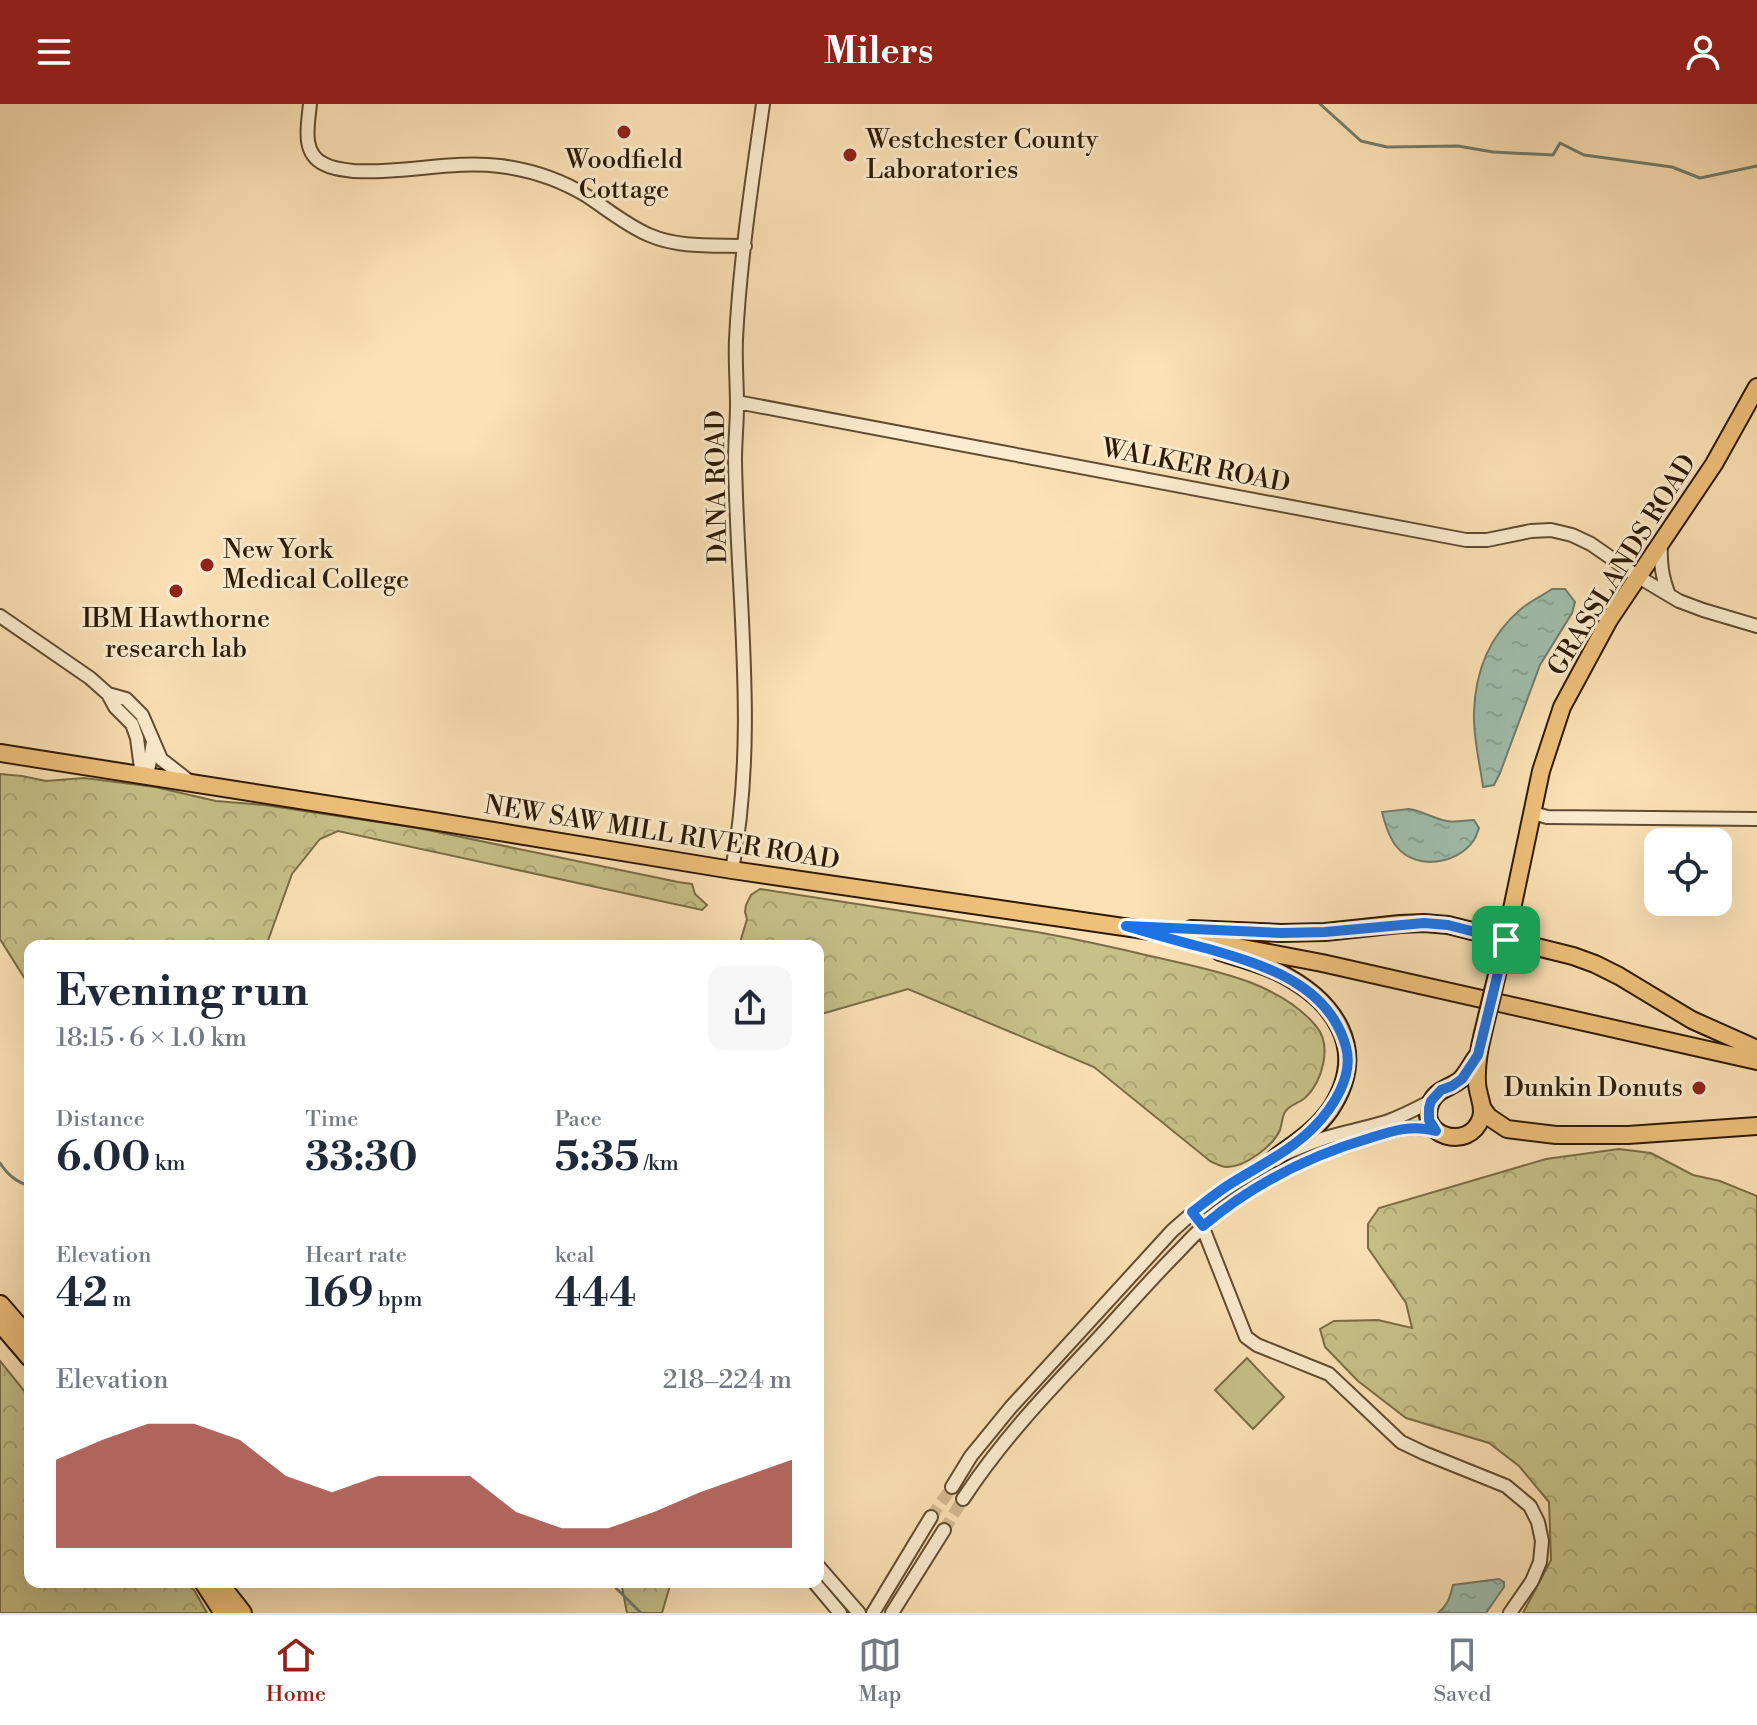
<!DOCTYPE html>
<html lang="en">
<head>
<meta charset="utf-8">
<style>
	body { margin:0; font-family:"Libre Bodoni",serif; background:#f6f6f7; color:#1f2937; height:100vh; display:flex; flex-direction:column; font-size:30px; white-space:nowrap }
	* { box-sizing:border-box; margin:0 }
	p { font-size:26px; color:#747a83 }
	.icon { flex:none; width:44px; height:44px; fill:none; stroke:currentColor; stroke-width:2; stroke-linecap:round; stroke-linejoin:round }
	.map { position:relative; flex:1; overflow:hidden }
	.details { position:absolute; left:24px; top:836px; width:800px; height:648px; display:flex; flex-direction:column; background:#fff; border-radius:16px; box-shadow:0 8px 32px #0002 }
	.details>* { flex:none }
	.fabs { position:absolute; left:1644px; top:724px; display:grid; gap:16px }
	.fabs a { display:grid; place-items:center; width:88px; height:88px; border-radius:16px; background:#fff; box-shadow:0 8px 32px #0002; font-size:40px }
	.pin { position:absolute; display:grid; place-items:center; width:68px; height:68px; color:#fff; margin:-34px; border-radius:16px; box-shadow:0 4px 12px #0006 }
	.round { display:grid; place-items:center; flex:none; width:84px; height:84px; border-radius:16px; background:#f6f6f7 }
	.overview { display:flex; align-items:center; justify-content:space-between; height:136px; padding:0 32px }
	h1 { font-size:44px; font-weight:700; line-height:60px }
	.stats { display:grid; grid-template-columns:repeat(3,1fr); gap:12px; height:136px; padding:8px 32px }
	.stats div { display:grid; align-content:center }
	.stats b { font-size:40px; font-weight:700 }
	.stats small { font-size:22px; font-weight:400 }
	.stats p { font-size:22px }
	.chart { height:224px; padding:16px 32px }
	.chart p { display:flex; justify-content:space-between }
	.chart svg { width:100%; height:144px; margin-top:8px; fill:#8f2418; opacity:.7 }
	header { display:flex; justify-content:space-between; align-items:center; height:104px; padding:0 32px; background:#8f2418; color:#fff; font-size:36px; font-weight:700 }
	.menu { display:flex; justify-content:space-around; align-items:center; height:112px; border-top:2px solid #e0e1e3; background:#fff; font-size:22px; color:#747a83 }
	.menu a { display:grid; justify-items:center; gap:4px }
	.menu .active { color:#8f2418 }
	.map>svg:first-child { display:block }
	.green { fill:#c7c088; stroke:#7a6c46; stroke-width:2 }
	.forest { fill:url(#forest-crowns); stroke:#7a6c46; stroke-width:2 }
	.water { fill:url(#water-ripples); stroke:#727c69; stroke-width:2 }
	.lines { fill:none; stroke-linecap:round; stroke-linejoin:round }
	.stream { stroke:#727c69; stroke-width:3 }
	.minor-tunnel { stroke:#d2b991; stroke-width:12; stroke-dasharray:12 6; stroke-linecap:butt }
	.minor-casing { stroke:#614b30; stroke-width:16 }
	.major-casing { stroke:#2e1903; stroke-width:20 }
	.highway-casing { stroke:#2e1903; stroke-width:22 }
	.minor { stroke:#fceccf; stroke-width:12 }
	.major { stroke:#eec07a; stroke-width:16 }
	.highway { stroke:#eec07a; stroke-width:18 }
	.major-bridge-casing { stroke:#2e1903; stroke-width:20; stroke-linecap:butt }
	.major-bridge { stroke:#eec07a; stroke-width:16 }
	.route-casing { stroke:#fff; stroke-width:16 }
	.route { stroke:#1a73e8; stroke-width:10 }
	.poi-dot { fill:#8f2418; stroke:#fceccf; stroke-width:3 }
	.labels { text-anchor:middle; dominant-baseline:central; stroke-width:6; stroke-linejoin:round; paint-order:stroke }
	.poi-label { font-size:26px; fill:#2e1903; stroke:#fceccf; text-anchor:start }
	.street-label { font-size:26px; fill:#2e1903; stroke:#fceccf }
</style>
</head>
<body>
<header><svg class="icon" aria-label="menu" viewBox="0 0 24 24"><path d="M4 6h16M4 12h16M4 18h16"/></svg>Milers<svg class="icon" aria-label="person" viewBox="0 0 24 24"><circle cx="12" cy="8" r="4"/><path d="M4 21q1-7 8-7t8 7"/></svg></header>
<div class="map">
<svg width="1757" height="1509" viewBox="0 0 1757 1509">
	<defs>
		<pattern id="forest-crowns" width="20" height="18" patternUnits="userSpaceOnUse" patternTransform="scale(2)"><rect width="20" height="18" fill="#c7c088"/><path d="M2 6a3 3 0 1 1 6 0M12 15a3 3 0 1 1 6 0" fill="none" stroke="#aba474"/></pattern>
		<pattern id="water-ripples" width="26" height="14" patternUnits="userSpaceOnUse" patternTransform="scale(2)"><rect width="26" height="14" fill="#9fbead"/><path d="M2 4q2-2 4 0t4 0M15 11q2-2 4 0t4 0" fill="none" stroke="#89a393"/></pattern>
	</defs>
	<rect width="100%" height="100%" fill="#fbe1b5"/>
	<filter id="stains"><feTurbulence type="fractalNoise" baseFrequency=".0025" numOctaves="4"/><feColorMatrix values="0 0 0 0 .2 0 0 0 0 .09 0 0 0 0 .02 0 0 0 .5 -.17"/></filter>
	<radialGradient id="worn" r=".72"><stop offset=".6" stop-color="#630" stop-opacity="0"/><stop offset="1" stop-color="#630" stop-opacity=".3"/></radialGradient>
	<path class="green" d="M1247,1254L1284,1293L1253,1325L1215,1286Z"/>
	<path class="forest" d="M0,670L22,672L46,677L84,674L155,683L216,697L264,701L418,724L678,778L692,780L695,790L707,801L702,806L338,727L320,735L292,770L266,842H30V883L0,835Z
		M760,785L1037,828C1075,835 1113,843 1150,852C1206,865 1278,876 1316,922C1333,942 1322,978 1305,994C1299,999 1289,1001 1285,1008C1282,1013 1282,1020 1280,1026C1273,1042 1245,1063 1227,1063C1221,1063 1216,1060 1210,1057L1094,963L908,885L818,911V842H739L747,815L745,808L746,801L751,791Z
		M1619,1045L1651,1049L1693,1071L1720,1077L1757,1092V1509H1523L1551,1456L1549,1398L1519,1362L1489,1339L1406,1314L1358,1277L1325,1243L1320,1225L1334,1217L1378,1216L1412,1224L1406,1199L1368,1144V1120L1379,1104L1546,1055Z
		M0,1257L30,1294V1478H183L194,1486L207,1509H0Z
		M621,1478H671L662,1509H627Z"/>
	<path class="water" d="M1552,485H1565L1575,498L1572,509L1540,561L1500,669L1494,681L1483,683C1480,660 1473,633 1474,609C1475,569 1489,532 1521,505C1530,497 1542,492 1552,485Z
		M1409,705C1423,707 1434,715 1447,717C1456,719 1465,716 1474,716L1479,724C1477,728 1477,732 1474,736C1458,760 1416,767 1397,743C1389,734 1385,720 1382,708Z
		M1499,1475L1504,1478V1483L1486,1509H1438C1448,1501 1450,1493 1453,1481Z"/>
	<g class="lines">
		<path class="stream" d="M1320,0L1361,37L1387,43L1458,42L1493,48L1553,51L1560,39L1584,51L1672,63L1700,74L1757,62
			M0,1059C8,1071 16,1078 30,1082
			M610,1478L641,1509"/>
		<path class="minor-tunnel" d="M931,1413L952,1383
			M944,1426L963,1395"/>
		<g class="minor-casing">
			<path id="minor" d="M310,0C308,21 301,49 324,60C333,65 344,66 354,67C403,70 452,56 500,62C531,66 561,76 587,92C607,105 626,121 649,131C679,144 713,141 745,142
				M737,298L1466,436H1487L1531,427L1551,426L1572,431L1591,440L1637,472L1679,497L1703,506L1757,522
				M1661,440C1660,459 1662,473 1669,491
				M0,512L90,574L108,590L115,603L132,620L137,634L142,672
				M108,590L126,595L142,611L161,655L189,677
				M142,672L149,662L153,638
				M1533,709L1547,713L1757,715
				M732,766C758,631 737,492 735,356C735,338 737,319 737,301C737,279 735,257 736,235C740,156 752,78 763,0
				M1201,1119L1246,1233L1257,1241L1329,1270L1401,1338L1424,1349L1506,1382L1530,1402L1538,1418L1542,1437L1540,1458L1532,1477L1510,1509
				M952,1383L971,1352L1011,1303L1172,1127C1217,1086 1267,1053 1325,1034C1345,1028 1366,1024 1386,1018C1402,1012 1416,1005 1431,997
				M963,1395C1002,1336 1044,1292 1092,1241C1121,1210 1149,1177 1179,1147C1194,1131 1210,1114 1228,1101C1270,1071 1316,1050 1365,1035C1389,1028 1411,1019 1436,1027
				M818,1462L859,1509
				M814,1478L840,1509
				M873,1509L931,1413
				M892,1509L944,1426"/>
		</g>
		<g class="major-casing">
			<path id="major" d="M0,649L433,717L732,766L1158,828L1322,859L1757,957
				M1191,825L1281,829L1325,828L1400,820L1424,819L1448,821L1573,852L1595,860L1619,872L1692,916L1757,945
				M1504,843L1541,667L1562,603L1609,516L1714,360L1757,283
				M1220,848C1240,854 1259,859 1278,868C1335,896 1370,946 1330,1006C1316,1026 1294,1040 1275,1054
				M1478,951C1471,959 1468,969 1460,976C1450,984 1437,985 1431,998C1415,1031 1469,1049 1481,1014C1485,1001 1477,991 1477,978C1476,962 1479,945 1483,929
				M1483,1005L1489,1013L1507,1025L1556,1031H1628L1757,1022"/>
		</g>
		<g class="highway-casing">
			<path id="highway" d="M0,1201L20,1224
				M0,1218L30,1253
				M204,1478L224,1509
				M220,1481L242,1509"/>
		</g>
		<use href="#minor" class="minor"/>
		<use href="#major" class="major"/>
		<use href="#highway" class="highway"/>
		<g class="major-bridge-casing">
			<path id="major-bridge" d="M1483,929L1501,854"/>
		</g>
		<use href="#major-bridge" class="major-bridge"/>
	</g>
	<g class="lines">
		<g class="route-casing">
			<path id="route" d="M1424,819L1448,821L1506,836L1478,951L1462,975L1452,982L1441,986L1431,997L1429,1004V1016L1436,1027C1413,1020 1392,1027 1370,1034C1308,1052 1253,1080 1203,1122L1192,1108C1204,1099 1215,1090 1227,1082C1256,1063 1288,1049 1313,1024C1333,1004 1354,972 1346,943C1329,880 1264,861 1209,845C1181,838 1153,830 1126,822L1281,829L1325,828Z"/>
		</g>
		<use href="#route" class="route"/>
	</g>
	<g class="poi-dot">
		<circle cx="624" cy="28" r="8"/>
		<circle cx="850" cy="51" r="8"/>
		<circle cx="207" cy="461" r="8"/>
		<circle cx="176" cy="487" r="8"/>
		<circle cx="1699" cy="984" r="8"/>
	</g>
	<g class="labels">
		<g class="poi-label">
			<text x="866" y="36">Westchester County<tspan x="866" dy="30">Laboratories</tspan></text>
			<text x="624" y="56" text-anchor="middle">Woodfield<tspan x="624" dy="30">Cottage</tspan></text>
			<text x="223" y="446">New York<tspan x="223" dy="30">Medical College</tspan></text>
			<text x="176" y="515" text-anchor="middle">IBM Hawthorne<tspan x="176" dy="30">research lab</tspan></text>
			<text x="1683" y="984" text-anchor="end">Dunkin Donuts</text>
		</g>
		<g class="street-label">
			<text transform="translate(1196 362) rotate(11)">WALKER ROAD</text>
			<text transform="translate(717 383) rotate(-91)">DANA ROAD</text>
			<text transform="translate(1622 461) rotate(-58)">GRASSLANDS ROAD</text>
			<text transform="translate(662 729) rotate(9)">NEW SAW MILL RIVER ROAD</text>
		</g>
	</g>
	<rect width="100%" height="100%" filter="url(#stains)"/>
	<rect width="100%" height="100%" fill="url(#worn)"/>
</svg>
<div class="fabs">
<a><svg class="icon" aria-label="locate" viewBox="0 0 24 24"><circle cx="12" cy="12" r="6"/><path d="M12 2v4M12 18v4M2 12h4M18 12h4"/></svg></a>
</div>
<div class="pin" style="left:1506px;top:836px;background:#1e9e55"><svg class="icon" aria-label="arrive" viewBox="0 0 24 24"><path d="M6 21V4h12l-3 4 3 4H6"/></svg></div>
<section class="details">
<div class="overview"><div><h1>Evening run</h1><p>18:15 · 6 × 1.0 km</p></div><a class="round"><svg class="icon" aria-label="share" viewBox="0 0 24 24"><path d="M12 15V3M7 8l5-5 5 5M5 13v7h14v-7"/></svg></a></div>
<div class="stats">
<div><p>Distance</p><b>6.00<small> km</small></b></div>
<div><p>Time</p><b>33:30</b></div>
<div><p>Pace</p><b>5:35<small> /km</small></b></div>
</div>
<div class="stats">
<div><p>Elevation</p><b>42<small> m</small></b></div>
<div><p>Heart rate</p><b>169<small> bpm</small></b></div>
<div><p>kcal</p><b>444</b></div>
</div>
<div class="chart"><p><span>Elevation</span>218–224 m</p>
<svg viewBox="0 0 160 44" preserveAspectRatio="none"><path d="M0 44V17L10 11L20 6L30 6L40 11L50 22L60 27L70 22L80 22L90 22L100 33L110 38L120 38L130 33L140 27L150 22L160 17V44z"/></svg>
</div>
</section>
</div>
<nav class="menu">
<a class="active"><svg class="icon" aria-label="home" viewBox="0 0 24 24"><path d="M3 11l9-7 9 7M6 9v11h12V9"/></svg>Home</a>
<a><svg class="icon" aria-label="map" viewBox="0 0 24 24"><path d="M3 6l6-2 6 2 6-2v14l-6 2-6-2-6 2zM9 4v14M15 6v14"/></svg>Map</a>
<a><svg class="icon" aria-label="saved" viewBox="0 0 24 24"><path d="M7 4h10v16l-5-4-5 4z"/></svg>Saved</a>
</nav>
</body>
</html>
